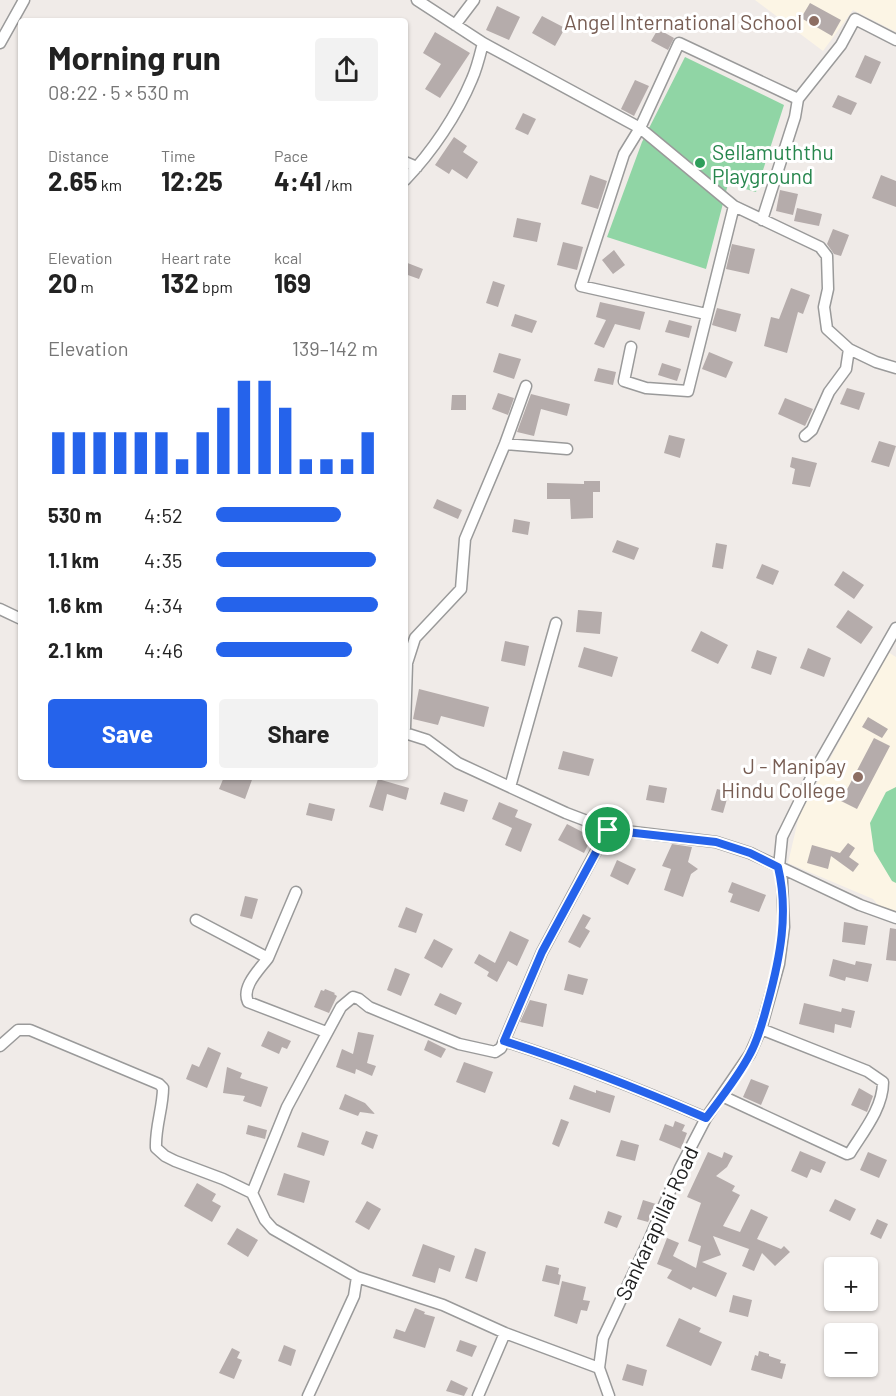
<!DOCTYPE html>
<html lang="en">
<head>
<meta charset="utf-8">
<style>
	body { margin:0; font-family:Barlow,sans-serif; background:#f2f2f2; color:#222; height:100vh; display:flex; flex-direction:column; font-size:22px; white-space:nowrap }
	* { box-sizing:border-box; margin:0 }
	p { font-size:20px; color:#767676 }
	.icon { flex:none; width:33px; height:33px; fill:none; stroke:currentColor; stroke-width:2; stroke-linecap:round; stroke-linejoin:round }
	.map { position:relative; flex:1; overflow:hidden }
	.drawer { position:absolute; left:18px; top:18px; width:390px; height:762px; display:flex; flex-direction:column; background:#fff; border-radius:6px; box-shadow:0 2px 4px #0004 }
	.drawer>* { flex:none }
	.controls { position:absolute; left:824px; top:1257px; display:grid; gap:12px }
	.controls a { display:grid; place-items:center; width:54px; height:54px; border-radius:6px; background:#fff; box-shadow:0 2px 4px #0004; font-size:30px }
	.pin { position:absolute; display:grid; place-items:center; width:51px; height:51px; color:#fff; margin:-26px; border:3px solid #fff; border-radius:50%; box-shadow:0 2px 6px #0007 }
	.round { display:grid; place-items:center; flex:none; width:63px; height:63px; border-radius:6px; background:#f2f2f2 }
	.head { display:flex; align-items:center; justify-content:space-between; height:102px; padding:0 30px }
	h1 { font-size:33px; font-weight:700; line-height:45px }
	.figures { display:grid; grid-template-columns:repeat(3,1fr); gap:9px; height:102px; padding:6px 30px }
	.figures div { display:grid; align-content:center }
	.figures b { font-size:26px; font-weight:700 }
	.figures small { font-size:16px; font-weight:400 }
	.figures p { font-size:16px }
	.chart { height:168px; padding:12px 30px }
	.chart p { display:flex; justify-content:space-between }
	.chart svg { width:100%; height:108px; margin-top:6px; stroke:#2563eb; stroke-width:6 }
	.cta { display:flex; gap:12px; margin-top:auto; padding:12px 30px }
	.cta a { flex:1; height:69px; border-radius:6px; background:#2563eb; color:#fff; font-size:24px; font-weight:700; line-height:69px; text-align:center }
	.cta a+a { background:#f2f2f2; color:#222 }
	ul { padding:0 30px; list-style:none; font-size:20px }
	li { display:grid; grid-template-columns:96px 72px 1fr; align-items:center; height:45px }
	li i { height:15px; border-radius:8px; background:#2563eb }
	.map>svg:first-child { display:block }
	.education { fill:#fcf5e5 }
	.pitch { fill:#90d5a5 }
	.building { fill:#b5acab }
	.lines { fill:none; stroke-linecap:round; stroke-linejoin:round }
	.minor-casing { stroke:#9a9a9a; stroke-width:13 }
	.minor { stroke:#fff; stroke-width:10 }
	.route-casing { stroke:#fff; stroke-width:12 }
	.route { stroke:#2563eb; stroke-width:8 }
	.education-dot { fill:#8d6e63; stroke:#fff; stroke-width:2 }
	.leisure-dot { fill:#2e9e5b; stroke:#fff; stroke-width:2 }
	.labels { text-anchor:middle; dominant-baseline:central; stroke-width:6; stroke-linejoin:round; paint-order:stroke }
	.education-label { font-size:21px; fill:#785e54; stroke:#fff; text-anchor:end }
	.leisure-label { font-size:21px; fill:#27864d; stroke:#fff; text-anchor:start }
	.street-label { font-size:21px; fill:#202020; stroke:#fff }
</style>
</head>
<body>
<div class="map">
<svg width="896" height="1396" viewBox="0 0 896 1396">
	<rect width="100%" height="100%" fill="#f0ebe8"/>
	<path class="education" d="M755,0H896V32L853,10L823,51Z
		M888,652L896,657V915L884,912L873,899L788,863L799,816Z"/>
	<path class="pitch" d="M685,57L784,105L756,192L728,184L706,269L607,237L642,142Z
		M896,787V883L892,881L874,851L870,823L886,792Z"/>
	<path class="building" d="M810,3L841,20L832,36L801,18Z
		M497,6L520,17L509,40L486,30Z
		M542,16L565,28L555,46L532,33Z
		M658,29L674,38L668,50L651,41Z
		M435,32L470,53L440,98L425,89L441,64L423,53Z
		M865,55L881,62L871,84L855,77Z
		M635,80L649,86L634,116L621,109Z
		M838,95L857,103L851,115L832,107Z
		M523,113L536,119L528,135L515,129Z
		M454,137L467,146L463,152L478,162L467,179L452,169L449,174L435,165Z
		M590,175L607,181L598,209L581,204Z
		M881,175L896,181V207L872,198Z
		M780,190L798,194L793,215L776,211Z
		M797,208L822,214L819,226L794,221Z
		M517,218L541,223L537,242L513,237Z
		M833,229L849,235L841,256L834,254L827,244Z
		M563,242L583,247L577,270L557,265Z
		M732,244L755,249L749,274L726,269Z
		M614,250L625,265L613,274L602,260Z
		M405,262L423,269L419,279L405,274Z
		M493,281L505,285L498,307L486,303Z
		M791,288L810,295L803,314L798,312L787,353L764,346L771,317L779,319Z
		M600,302L645,312L640,330L615,324L604,348L594,344L606,320L596,317Z
		M717,308L741,314L736,332L712,325Z
		M515,314L537,321L532,333L511,326Z
		M669,320L692,326L689,338L665,332Z
		M709,352L733,362L726,378L702,369Z
		M499,353L521,359L514,379L493,372Z
		M662,363L681,369L677,381L658,375Z
		M598,368L616,372L613,385L594,381Z
		M847,388L865,393L859,410L840,404Z
		M498,393L514,398L508,415L492,409Z
		M531,394L570,404L567,416L541,409L534,436L517,432Z
		M452,395H466V410H451Z
		M785,398L813,409L805,426L778,414Z
		M669,435L685,439L680,458L664,453Z
		M879,441L896,446L889,467L871,462Z
		M792,457L817,463L810,487L792,484L795,469L790,467Z
		M584,481H600V492H593V518L571,519L570,499H547V483L584,484Z
		M437,499L462,510L458,519L433,508Z
		M514,519L530,522L528,535L512,532Z
		M617,540L639,548L634,560L612,552Z
		M716,543L727,545L723,569L712,567Z
		M762,564L779,571L773,585L756,578Z
		M843,571L864,585L854,599L834,585Z
		M578,610L602,612L600,634L576,632Z
		M848,610L873,627L861,644L836,627Z
		M701,631L728,645L718,664L691,651Z
		M505,641L529,646L525,666L501,661Z
		M584,647L618,657L612,677L578,667Z
		M808,648L831,658L824,677L800,668Z
		M757,650L777,657L771,675L751,668Z
		M419,689L489,707L484,727L441,716L438,725L413,719Z
		M868,717L888,729L882,738L862,727Z
		M874,738L890,746L857,809L841,801Z
		M563,751L594,759L589,776L558,769Z
		M224,777H253L245,799L219,789Z
		M378,779L409,788L406,800L387,794L383,811L369,807Z
		M649,785L667,788L664,803L646,800Z
		M717,789L729,792L723,813L711,810Z
		M444,792L468,800L464,812L440,804Z
		M499,802L518,810L515,817L532,824L521,852L505,845L512,828L492,819Z
		M309,803L335,809L332,821L306,815Z
		M567,824L592,837L584,853L558,840Z
		M848,843L855,848L849,857L859,864L853,872L831,856L828,869L807,863L812,845L840,853Z
		M672,844L692,847L688,862L698,869L691,874L683,897L664,890L671,869L662,866Z
		M617,860L636,869L628,885L610,876Z
		M732,882L766,895L759,912L730,902L733,894L728,892Z
		M245,896L258,899L252,919L240,916Z
		M406,907L423,914L416,933L398,927Z
		M583,914L591,918L585,928L590,931L580,948L568,942Z
		M844,922L868,926L865,945L842,942Z
		M890,928L896,929V961L886,960Z
		M510,931L529,940L517,966L508,961L497,982L487,976L489,972L474,963L479,954L495,963Z
		M434,939L453,949L442,968L424,958Z
		M833,959L855,965L856,961L872,964L868,982L846,977L845,981L829,976Z
		M395,968L410,974L401,996L387,990Z
		M568,974L588,979L583,995L564,990Z
		M325,989L335,993L334,994L337,996L329,1013L314,1007L321,990L324,991Z
		M440,993L462,1003L456,1015L434,1005Z
		M530,1000L547,1004L543,1027L520,1022Z
		M804,1003L841,1012L842,1008L855,1011L851,1028L835,1024L834,1033L799,1024Z
		M268,1031L291,1041L287,1049L282,1047L279,1054L261,1046Z
		M358,1032L374,1035L367,1063L376,1066L372,1076L356,1069L355,1074L336,1067L342,1049L353,1054Z
		M428,1040L446,1049L441,1058L424,1050Z
		M208,1047L221,1053L207,1088L186,1079L192,1064L199,1067Z
		M464,1062L493,1072L485,1093L456,1082Z
		M227,1067L242,1073L240,1078L268,1087L261,1107L243,1101L245,1096L223,1093Z
		M751,1079L769,1086L761,1105L743,1097Z
		M574,1085L596,1093V1090L615,1096L610,1113L569,1099Z
		M859,1088L873,1096L867,1112L851,1105Z
		M345,1094L365,1103L375,1114L360,1112L358,1116L339,1109Z
		M561,1119L569,1122L559,1147L552,1144Z
		M675,1121L685,1125L682,1131L687,1133L681,1149L659,1140L665,1124L673,1127Z
		M248,1125L267,1130L265,1139L246,1134Z
		M366,1131L378,1135L373,1149L361,1144Z
		M302,1132L329,1141L324,1156L297,1147Z
		M621,1140L639,1145L635,1161L616,1156Z
		M800,1151L826,1162L821,1173L811,1169L807,1178L791,1171Z
		M708,1152L722,1158L724,1152L733,1156L727,1167L716,1176L735,1186L732,1191L740,1195L723,1226L740,1232L751,1209L768,1217L757,1239L781,1249L784,1246L790,1252L775,1266L762,1253L754,1271L742,1266L749,1249L713,1236L721,1255L702,1262L727,1273L716,1297L693,1287L691,1290L667,1278L672,1270L657,1264L667,1238L679,1243L673,1256L696,1268L701,1246L688,1241L701,1203L687,1197Z
		M868,1152L887,1160L879,1178L860,1170Z
		M284,1173L310,1181L304,1203L277,1195Z
		M197,1183L216,1194L212,1201L221,1206L212,1222L184,1206Z
		M835,1199L856,1209L850,1221L829,1211Z
		M643,1200L656,1204L648,1222L637,1219Z
		M367,1201L381,1209L369,1230L355,1222Z
		M608,1211L622,1216L617,1228L604,1223Z
		M877,1219L888,1224L881,1239L870,1234Z
		M237,1228L258,1240L248,1257L227,1244Z
		M423,1244L455,1256L450,1272L439,1268L435,1283L412,1276Z
		M475,1248L486,1252L477,1282L465,1278Z
		M546,1265L559,1268L558,1274L561,1275L559,1285L542,1281Z
		M562,1281L586,1287L583,1300L590,1301L587,1311L581,1310L577,1324L554,1316Z
		M733,1295L752,1300L748,1317L729,1312Z
		M415,1308L425,1312L424,1314L435,1317L425,1348L393,1338L396,1329L405,1332Z
		M679,1318L701,1328L699,1332L722,1342L711,1366L666,1346Z
		M460,1340L477,1346L472,1357L456,1351Z
		M284,1345L296,1350L291,1366L278,1361Z
		M232,1348L240,1352L237,1358L242,1360L234,1379L219,1373Z
		M759,1351L769,1354V1356L781,1360L780,1363L786,1364L782,1379L751,1370L755,1355L758,1356Z
		M627,1364L647,1370L643,1386L622,1380Z
		M451,1380L468,1388L464,1396L446,1391Z"/>
	<g class="lines">
		<g class="minor-casing">
			<path id="minor" d="M417,0L483,43L640,128L734,206L820,247L827,256L828,289L824,307L827,329L849,349L876,362L896,368
				M455,25L474,0
				M0,43L24,0
				M405,162L417,167
				M405,180C432,152 457,115 472,79C477,68 480,55 483,43
				M762,220L795,117L798,99L841,45L855,19L896,40
				M706,314L581,286L624,154L640,128L679,43L798,99
				M631,347L624,381L646,388L688,391L734,206
				M805,436L812,430L829,392L846,369L849,349
				M505,444L567,449
				M0,609L21,619
				M405,728L407,663L415,638L461,589L465,539L505,444L526,386
				M405,733L427,740L458,763L566,813L608,829L716,842L750,853L860,905L896,918
				M510,787L556,623
				M196,920L268,958C259,970 241,987 248,1002L326,1032
				M268,958L296,892
				M504,1041C573,1063 639,1089 706,1118
				M0,1046L18,1030H30L159,1084L163,1088C163,1108 155,1127 156,1148L165,1156L175,1161L223,1179L252,1193L265,1220L273,1229L357,1277L443,1305L505,1333L599,1368
				M722,1096L847,1154L850,1153C863,1132 883,1108 883,1082L867,1071L761,1029
				M252,1193L287,1107L341,1007L353,997L359,999L369,1007L459,1044L495,1052L501,1048L542,952L608,829
				M308,1396L354,1296L357,1277
				M478,1396L505,1333
				M609,1396L599,1368L603,1338L649,1240L680,1168L706,1118L750,1054L761,1029L779,964L784,927L782,881L779,867L782,837L815,770L896,628"/>
		</g>
		<use href="#minor" class="minor"/>
	</g>
	<g class="lines">
		<g class="route-casing">
			<path id="route" d="M608,830L716,842L750,853L778,867C789,913 780,958 768,1002C763,1020 759,1038 750,1054C738,1077 721,1098 706,1118C639,1089 573,1063 504,1041L542,952Z"/>
		</g>
		<use href="#route" class="route"/>
	</g>
	<g class="education-dot">
		<circle cx="814" cy="21" r="6"/>
		<circle cx="858" cy="777" r="6"/>
	</g>
	<circle class="leisure-dot" cx="700" cy="163" r="6"/>
	<g class="labels">
		<g class="education-label">
			<text x="802" y="21">Angel International School</text>
			<text x="846" y="765">J - Manipay<tspan x="846" dy="24">Hindu College</tspan></text>
		</g>
		<g class="leisure-label">
			<text x="712" y="151">Sellamuththu<tspan x="712" dy="24">Playground</tspan></text>
		</g>
		<g class="street-label">
			<text transform="translate(656 1223) rotate(-65)">Sankarapillai Road</text>
		</g>
	</g>
</svg>
<div class="controls">
<a>+</a>
<a>−</a>
</div>
<div class="pin" style="left:608px;top:830px;background:#1e9e55"><svg class="icon" aria-label="arrive" viewBox="0 0 24 24"><path d="M6 21V4h12l-3 4 3 4H6"/></svg></div>
<section class="drawer">
<div class="head"><div><h1>Morning run</h1><p>08:22 · 5 × 530 m</p></div><a class="round"><svg class="icon" aria-label="share" viewBox="0 0 24 24"><path d="M12 15V3M7 8l5-5 5 5M5 13v7h14v-7"/></svg></a></div>
<div class="figures">
<div><p>Distance</p><b>2.65<small> km</small></b></div>
<div><p>Time</p><b>12:25</b></div>
<div><p>Pace</p><b>4:41<small> /km</small></b></div>
</div>
<div class="figures">
<div><p>Elevation</p><b>20<small> m</small></b></div>
<div><p>Heart rate</p><b>132<small> bpm</small></b></div>
<div><p>kcal</p><b>169</b></div>
</div>
<div class="chart"><p><span>Elevation</span>139–142 m</p>
<svg viewBox="0 0 160 44" preserveAspectRatio="none"><path d="M5 44V27M15 44V27M25 44V27M35 44V27M45 44V27M55 44V27M65 44V38M75 44V27M85 44V17M95 44V6M105 44V6M115 44V17M125 44V38M135 44V38M145 44V38M155 44V27"/></svg>
</div>
<ul>
<li><b>530 m</b>4:52<i style="width:77%"></i></li>
<li><b>1.1 km</b>4:35<i style="width:99%"></i></li>
<li><b>1.6 km</b>4:34<i style="width:100%"></i></li>
<li><b>2.1 km</b>4:46<i style="width:84%"></i></li>
</ul>
<div class="cta"><a>Save</a><a>Share</a></div>
</section>
</div>
</body>
</html>
